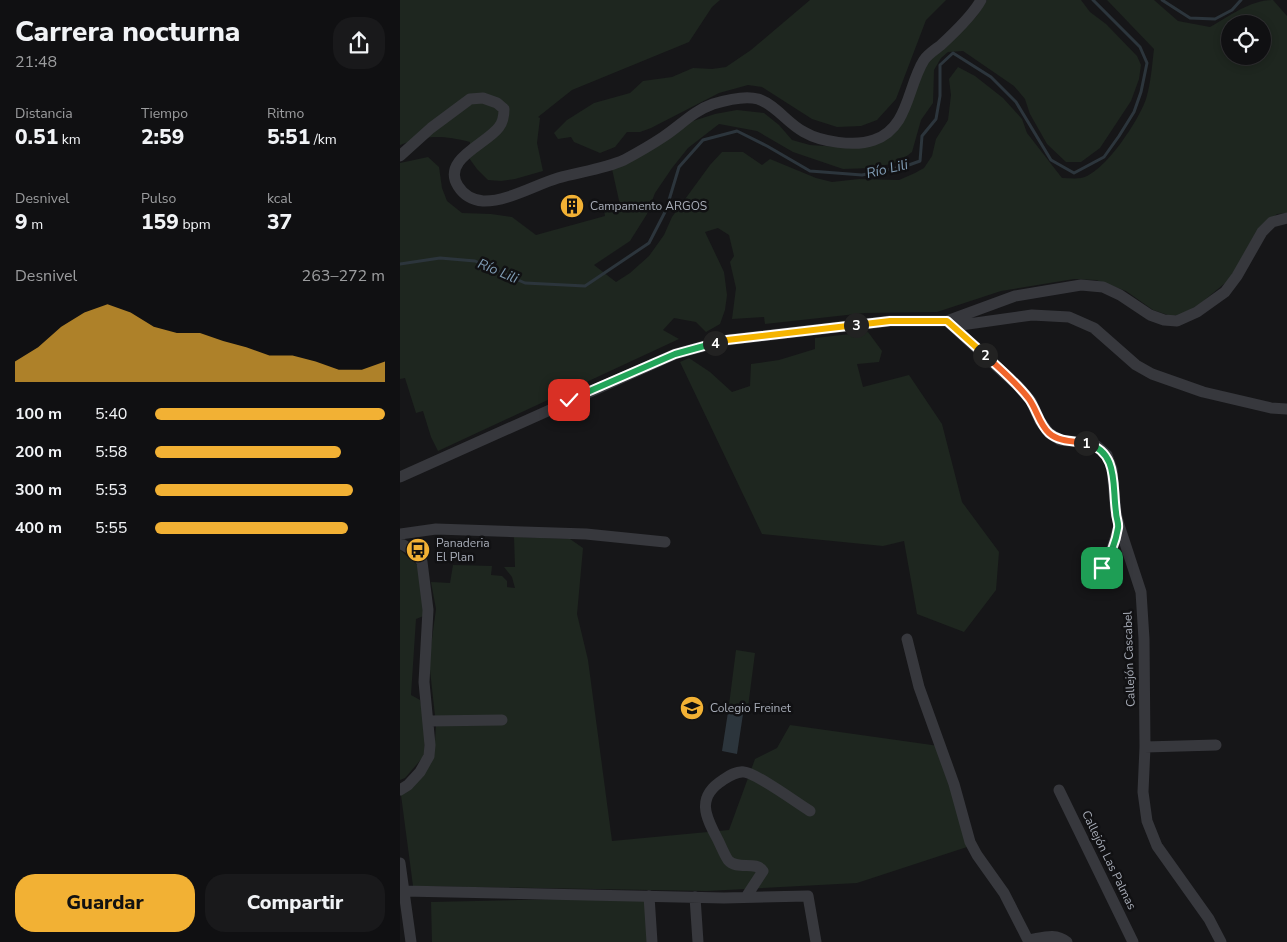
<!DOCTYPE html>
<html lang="es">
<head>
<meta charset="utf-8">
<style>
	body { margin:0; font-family:"Nunito Sans",sans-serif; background:#19191b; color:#f1f3f6; height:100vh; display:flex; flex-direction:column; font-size:19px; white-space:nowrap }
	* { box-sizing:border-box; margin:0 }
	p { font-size:16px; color:#9c9d9f }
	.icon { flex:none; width:28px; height:28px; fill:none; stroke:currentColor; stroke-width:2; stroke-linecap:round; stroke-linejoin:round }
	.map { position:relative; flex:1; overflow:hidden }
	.details { display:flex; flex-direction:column; background:#101012; width:400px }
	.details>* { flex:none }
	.controls { position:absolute; left:821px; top:15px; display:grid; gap:10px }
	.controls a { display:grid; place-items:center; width:50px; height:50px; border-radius:50%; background:#101012; box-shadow:0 2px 8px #0003,0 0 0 1px #303032; font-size:25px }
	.pin { position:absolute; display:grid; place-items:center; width:42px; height:42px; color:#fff; margin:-21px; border-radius:10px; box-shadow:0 2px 8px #0006 }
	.km { position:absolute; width:25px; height:25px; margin:-12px; border-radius:50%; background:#222; color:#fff; font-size:14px; line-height:25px; text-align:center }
	.round { display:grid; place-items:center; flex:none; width:52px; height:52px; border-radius:20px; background:#19191b }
	.summary { display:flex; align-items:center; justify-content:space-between; height:85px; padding:0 15px }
	h1 { font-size:28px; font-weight:800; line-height:38px }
	.figures { display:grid; grid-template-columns:repeat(3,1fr); gap:8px; height:85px; padding:5px 15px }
	.figures div { display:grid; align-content:center }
	.figures b { font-size:21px; font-weight:800 }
	.figures small { font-size:14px; font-weight:400 }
	.figures p { font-size:14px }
	.chart { height:140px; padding:10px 15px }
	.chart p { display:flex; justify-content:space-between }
	.chart svg { width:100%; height:90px; margin-top:5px; fill:#f2b134; opacity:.7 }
	.button { display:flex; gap:10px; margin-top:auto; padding:10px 15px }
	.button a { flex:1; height:58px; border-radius:20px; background:#f2b134; color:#111; font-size:20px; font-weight:800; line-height:58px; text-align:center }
	.button a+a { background:#19191b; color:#f1f3f6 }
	ul { padding:0 15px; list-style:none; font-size:16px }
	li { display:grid; grid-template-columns:80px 60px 1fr; align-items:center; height:38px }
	li i { height:12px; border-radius:6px; background:#f2b134 }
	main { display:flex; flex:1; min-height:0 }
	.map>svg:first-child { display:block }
	.green { fill:#1e261f; fill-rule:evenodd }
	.water { fill:#2c353c }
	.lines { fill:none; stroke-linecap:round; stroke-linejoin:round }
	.stream { stroke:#2c353c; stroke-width:3 }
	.minor { stroke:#37383d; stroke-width:11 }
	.split-1-casing { stroke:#fff; stroke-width:10 }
	.split-2-casing { stroke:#fff; stroke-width:10 }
	.split-3-casing { stroke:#fff; stroke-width:10 }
	.split-4-casing { stroke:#fff; stroke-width:10 }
	.split-5-casing { stroke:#fff; stroke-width:10 }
	.split-1 { stroke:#22a559; stroke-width:6 }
	.split-2 { stroke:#f0652b; stroke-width:6 }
	.split-3 { stroke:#f5b400; stroke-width:6 }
	.split-4 { stroke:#f5b400; stroke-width:6 }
	.split-5 { stroke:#22a559; stroke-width:6 }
	.labels { text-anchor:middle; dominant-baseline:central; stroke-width:5; stroke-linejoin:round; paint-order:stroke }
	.poi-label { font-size:12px; fill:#a8adb8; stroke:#111113; text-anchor:start }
	.street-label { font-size:12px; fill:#a8adb8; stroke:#111113 }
	.water-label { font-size:14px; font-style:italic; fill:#7f9bb3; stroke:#111113 }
</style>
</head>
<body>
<main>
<section class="details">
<div class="summary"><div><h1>Carrera nocturna</h1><p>21:48</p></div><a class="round"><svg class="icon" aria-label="share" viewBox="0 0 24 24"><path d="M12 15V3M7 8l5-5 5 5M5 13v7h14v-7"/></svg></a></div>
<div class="figures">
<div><p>Distancia</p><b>0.51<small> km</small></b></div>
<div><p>Tiempo</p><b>2:59</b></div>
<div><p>Ritmo</p><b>5:51<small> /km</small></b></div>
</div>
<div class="figures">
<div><p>Desnivel</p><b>9<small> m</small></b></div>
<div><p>Pulso</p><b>159<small> bpm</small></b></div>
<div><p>kcal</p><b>37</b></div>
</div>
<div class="chart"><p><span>Desnivel</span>263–272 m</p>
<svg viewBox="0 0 160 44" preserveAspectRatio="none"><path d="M0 44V34L10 27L20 17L30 10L40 6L50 10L60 17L70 20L80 20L90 24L100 27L110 31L120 31L130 34L140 38L150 38L160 34V44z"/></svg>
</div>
<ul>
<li><b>100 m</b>5:40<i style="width:100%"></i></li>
<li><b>200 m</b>5:58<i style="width:81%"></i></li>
<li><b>300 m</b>5:53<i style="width:86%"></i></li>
<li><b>400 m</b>5:55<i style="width:84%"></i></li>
</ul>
<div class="button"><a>Guardar</a><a>Compartir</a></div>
</section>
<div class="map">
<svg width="887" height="942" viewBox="0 0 887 942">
	<rect width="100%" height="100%" fill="#161618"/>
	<path class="green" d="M0,0H320L312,7L289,42L172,90L138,117L140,118L137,143L143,171L115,179L101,181L88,180L77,169L69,158L70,142C41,135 28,135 0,145Z
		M410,0H546L526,20L496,99L477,120L461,126L437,127L412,119L362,87L348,85L319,93L251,128L240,132H227L215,147L200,153L174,142L171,137L158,139L154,133L167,120L194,103L230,93L243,81L272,77L293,68L312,69L326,67L351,50Z
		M587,0H681L690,12L706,24L737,56L741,65L739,79L731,101L700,148L681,162H666L647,144L630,114L625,99L614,86L563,51L548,52L541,58L534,70L533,103L521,120L512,152L499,162L472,168L443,169L393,152L357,131L319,124L288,148L272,168L255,193L247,214L230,241L194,265L216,282L230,273L249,256L264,235L272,217L310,165L322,152H343L362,165L370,159L416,178L432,182L459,179L499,180L515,173L524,168L532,156L536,139L548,120L551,95L549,79L558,67L575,76L603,98L622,119L627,133L662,178C668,178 675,179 681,178C704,174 739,120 746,99C751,83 752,65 754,49L707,0H754L778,21L810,27C830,16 850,0 873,0L887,16V213L877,214L856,232L830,279L801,303L782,315L771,316L753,310L726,291L696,280L674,279L601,291L537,312L465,313L365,324L364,317L332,319L336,288L330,262L334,256L329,235L318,228L305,232L324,272L327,295L325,310L320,324L306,332L296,322L274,318L263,330L279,339L38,451L31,437L23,411L16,413L5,378L0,379V163L28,157L39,167L42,188L47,201L62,213L91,214L112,217L136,235L205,216L204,210L220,205L212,169L293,121L315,114L337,110L364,113L379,125L392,140L410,145L454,148L474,143L502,114L525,64L576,17ZM830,24H862V56H830Z
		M468,332L482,351L479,362L457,364L463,387L509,375L542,424L562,502L599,552L596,590L564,632L517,614L504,541L483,546L362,534L280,362L289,358L310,372L332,392L350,386L351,364L379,360L415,349V338Z
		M114,537L170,539L183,548L177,614L188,660L212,841L329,830L355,759L377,748L390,725L539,746L567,847L457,883L307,891L13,886L1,795L34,756L36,725L29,661L36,609L31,582L50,583L53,565L92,566L91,575L102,576L107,581V587L115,588L112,577L104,567H115Z
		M0,550L21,568L26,615L16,619L11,695L20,700L26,726L24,756L5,778L0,780Z
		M336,650L355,653L348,707L329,705Z
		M251,897L255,942H32L31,902Z"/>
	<path class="water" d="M328,712L343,714L337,754L322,751Z"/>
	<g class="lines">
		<path class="stream" d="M762,0L790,18L815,19L832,10L841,0
			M0,264L40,258L75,261L125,283L185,286L249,243L266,210L279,167L303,140L337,131L367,146L410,171L462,175L506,166L520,161L522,136L536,119L540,96V65L553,53L591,77L616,102L651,160L674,173L704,157L719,136L734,112L741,92L747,63L740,47L693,0"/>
		<path class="minor" d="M0,156L31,128L70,99L83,98L97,103L104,109C104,116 103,122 99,127C87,144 41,159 58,186C63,194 72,200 83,201C106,202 135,185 158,178C179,172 204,169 224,160C237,153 251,145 263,137C280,126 293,111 313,104C326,100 344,95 358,99C376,105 388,124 404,132C421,142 455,147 474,140C509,128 507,87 524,60C528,54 536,49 541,45C554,33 573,15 581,0
			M547,321L619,387L631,401L640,421L649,433L660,440L687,443L697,446L707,455L712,469L716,513L719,525L741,592L744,639L745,747L743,792L747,821L757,846L809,919L821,942
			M554,326L632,315L669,317L694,328L736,365L752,374L803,392L871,408L887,409
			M0,477L275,354L327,340L490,321H547L615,296L681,285L703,287L720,295L750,315L764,320L777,321L797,312L825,292L837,276L862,232L872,222L887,218
			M0,534L36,529L186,534L265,542
			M0,543L15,552L22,562L28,610L24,682L30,745L29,756L20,772L8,785L0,790
			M693,575C711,561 713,546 719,525
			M507,639L519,687L554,784L570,842L577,855L604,893L629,942
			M29,721L102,720
			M745,747L816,745
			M659,790L733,942
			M0,863L11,942
			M4,891L324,898L408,896L416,942
			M249,896L252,942
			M295,897L298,942
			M346,897L363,871C356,860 337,871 328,860C324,854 321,846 318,840C305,816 296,797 323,780C329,776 336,771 344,772C356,773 397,803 410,811
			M628,940C642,938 655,932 667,942"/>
	</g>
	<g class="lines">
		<g class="split-1-casing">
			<path id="split-1" d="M686,443C719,452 712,485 716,512C716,518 719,523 718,528C716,541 710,556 702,568"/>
		</g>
		<g class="split-2-casing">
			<path id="split-2" d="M585,355C600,369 617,383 629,399C637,410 639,424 649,433C659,442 674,441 686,443"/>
		</g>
		<g class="split-3-casing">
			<path id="split-3" d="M456,325L490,321H547L585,355"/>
		</g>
		<g class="split-4-casing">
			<path id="split-4" d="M315,343L327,340L456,325"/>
		</g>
		<g class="split-5-casing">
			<path id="split-5" d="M169,400L275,354L315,343"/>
		</g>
		<use href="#split-1" class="split-1"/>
		<use href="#split-2" class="split-2"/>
		<use href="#split-3" class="split-3"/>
		<use href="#split-4" class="split-4"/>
		<use href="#split-5" class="split-5"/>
	</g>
	<defs>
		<g id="building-disc" transform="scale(1.25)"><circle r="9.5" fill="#f2b134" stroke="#111113"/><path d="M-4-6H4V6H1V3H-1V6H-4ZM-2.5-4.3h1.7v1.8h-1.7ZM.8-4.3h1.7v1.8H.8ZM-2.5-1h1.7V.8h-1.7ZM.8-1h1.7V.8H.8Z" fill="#111"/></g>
		<g id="bus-disc" transform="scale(1.25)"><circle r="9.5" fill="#f2b134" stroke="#111113"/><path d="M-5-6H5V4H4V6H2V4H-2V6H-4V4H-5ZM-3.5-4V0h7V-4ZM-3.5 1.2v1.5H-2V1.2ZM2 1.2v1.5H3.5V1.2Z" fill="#111"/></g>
		<g id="school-disc" transform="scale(1.25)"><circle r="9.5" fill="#f2b134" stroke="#111113"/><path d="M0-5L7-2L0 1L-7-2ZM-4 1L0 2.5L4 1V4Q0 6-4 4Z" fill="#111"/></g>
	</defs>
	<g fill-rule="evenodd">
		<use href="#building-disc" x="172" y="206"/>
		<use href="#bus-disc" x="18" y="550"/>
		<use href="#school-disc" x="292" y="708"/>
	</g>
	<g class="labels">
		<g class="poi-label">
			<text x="190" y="206">Campamento ARGOS</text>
			<text x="36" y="543">Panaderia<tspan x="36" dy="14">El Plan</tspan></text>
			<text x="310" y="708">Colegio Freinet</text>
		</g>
		<g class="street-label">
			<text transform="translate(729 659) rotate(-92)">Callejón Cascabel</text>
			<text transform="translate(709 860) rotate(64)">Callejón Las Palmas</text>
		</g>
		<g class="water-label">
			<text transform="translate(487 169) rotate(-13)">Río Lili</text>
			<text transform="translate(98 271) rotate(23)">Río Lili</text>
		</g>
	</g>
</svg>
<div class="controls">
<a><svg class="icon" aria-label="locate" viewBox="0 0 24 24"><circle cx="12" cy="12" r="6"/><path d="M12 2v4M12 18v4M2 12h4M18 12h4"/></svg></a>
</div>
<div class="pin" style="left:702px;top:568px;background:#1e9e55"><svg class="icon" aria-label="arrive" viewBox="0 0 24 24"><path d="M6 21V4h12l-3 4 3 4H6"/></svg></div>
<div class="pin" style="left:169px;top:400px;background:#d93025"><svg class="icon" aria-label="check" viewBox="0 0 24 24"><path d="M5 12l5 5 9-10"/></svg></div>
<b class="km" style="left:686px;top:443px">1</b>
<b class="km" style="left:585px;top:355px">2</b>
<b class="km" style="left:456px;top:325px">3</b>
<b class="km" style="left:315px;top:343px">4</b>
</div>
</main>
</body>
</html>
